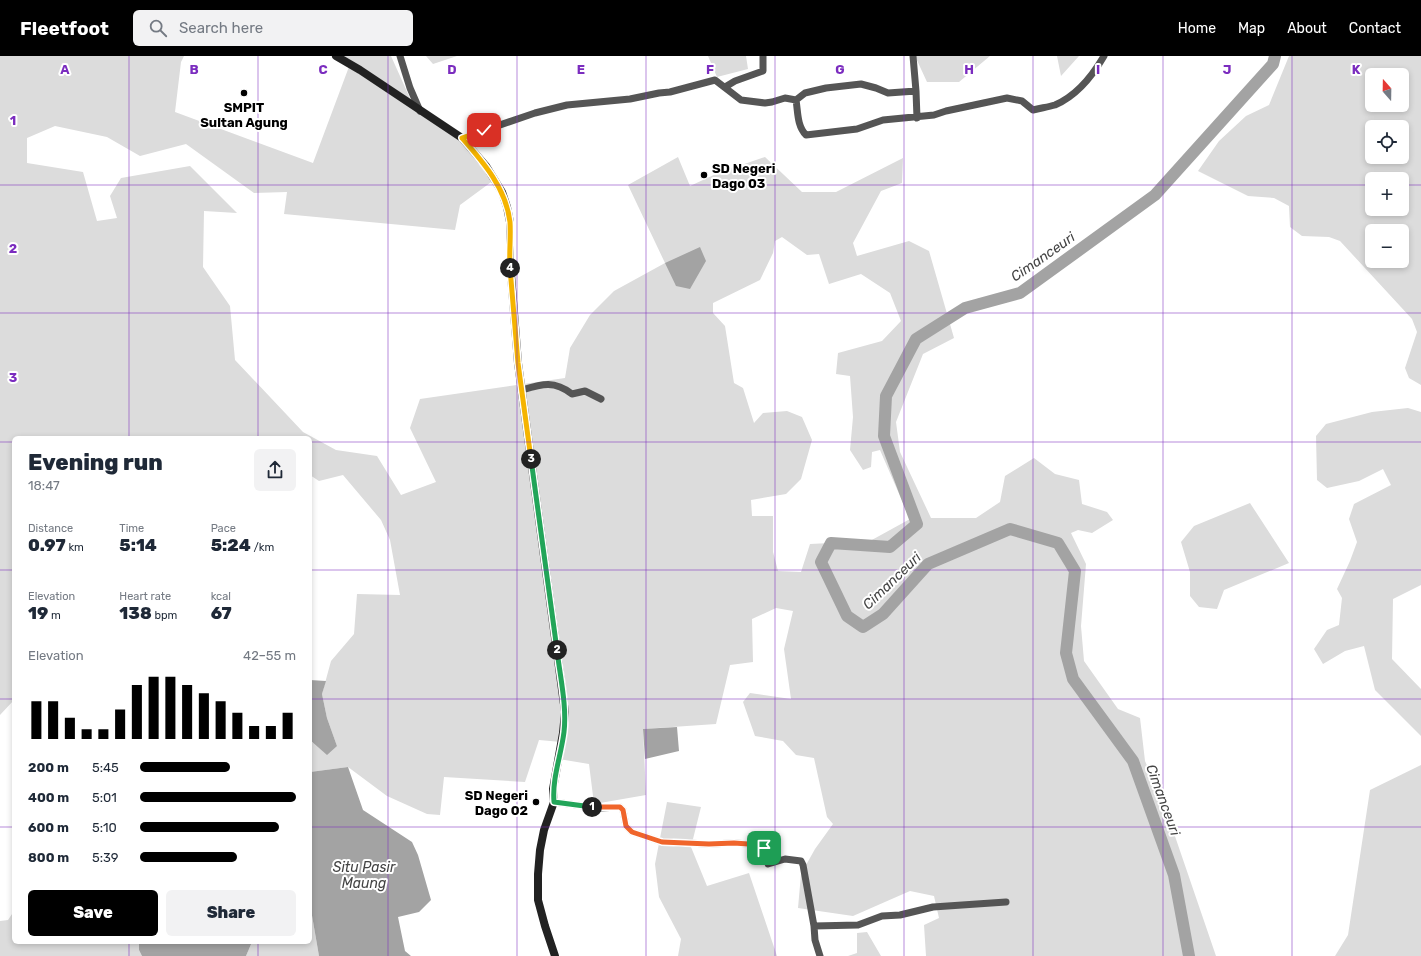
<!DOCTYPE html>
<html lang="en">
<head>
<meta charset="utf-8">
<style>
	body { margin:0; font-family:Rubik,sans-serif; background:#f2f2f3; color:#1f2937; height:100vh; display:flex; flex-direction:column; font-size:15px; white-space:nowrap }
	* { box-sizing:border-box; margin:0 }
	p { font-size:13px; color:#747a83 }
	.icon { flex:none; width:22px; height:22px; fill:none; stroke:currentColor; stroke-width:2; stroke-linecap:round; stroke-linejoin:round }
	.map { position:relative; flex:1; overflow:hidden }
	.details { position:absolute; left:12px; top:380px; width:300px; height:508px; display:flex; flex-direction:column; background:#fff; border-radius:6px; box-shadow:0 2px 6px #0003 }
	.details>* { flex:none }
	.needle { width:26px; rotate:340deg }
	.buttons { position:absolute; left:1365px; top:12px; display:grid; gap:8px }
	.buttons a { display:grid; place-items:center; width:44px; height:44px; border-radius:6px; background:#fff; box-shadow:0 2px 6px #0003; font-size:20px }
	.pin { position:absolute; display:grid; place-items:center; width:34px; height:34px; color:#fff; margin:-17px; border-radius:8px; box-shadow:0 2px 6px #0006 }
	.km { position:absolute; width:20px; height:20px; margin:-10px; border-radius:50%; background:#222; color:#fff; font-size:11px; line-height:20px; text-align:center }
	.round { display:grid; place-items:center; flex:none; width:42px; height:42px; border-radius:6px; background:#f2f2f3 }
	.summary { display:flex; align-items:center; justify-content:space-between; height:68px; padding:0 16px }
	h1 { font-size:22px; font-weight:800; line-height:30px }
	.figures { display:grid; grid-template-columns:repeat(3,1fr); gap:6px; height:68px; padding:4px 16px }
	.figures div { display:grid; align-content:center }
	.figures b { font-size:17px; font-weight:800 }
	.figures small { font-size:11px; font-weight:400 }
	.figures p { font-size:11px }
	.chart { height:112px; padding:8px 16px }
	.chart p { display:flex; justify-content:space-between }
	.chart svg { width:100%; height:72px; margin-top:4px; stroke:#000; stroke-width:6 }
	.primary-button { display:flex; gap:8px; margin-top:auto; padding:8px 16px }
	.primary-button a { flex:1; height:46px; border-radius:6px; background:#000; color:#fff; font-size:16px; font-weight:800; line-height:46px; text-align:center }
	.primary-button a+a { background:#f2f2f3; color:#1f2937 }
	ul { padding:0 16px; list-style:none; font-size:13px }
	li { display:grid; grid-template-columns:64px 48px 1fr; align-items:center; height:30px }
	li i { height:10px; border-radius:5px; background:#000 }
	header { display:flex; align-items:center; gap:24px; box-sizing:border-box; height:56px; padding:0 20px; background:#000; color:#fff }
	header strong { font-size:19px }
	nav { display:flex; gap:22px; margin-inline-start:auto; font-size:14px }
	.search { width:280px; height:36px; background:#f2f2f3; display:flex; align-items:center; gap:10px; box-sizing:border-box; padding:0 14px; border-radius:6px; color:#747a83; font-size:15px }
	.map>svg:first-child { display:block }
	.green { fill:#dcdcdc; fill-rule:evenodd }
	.water { fill:#a3a3a3 }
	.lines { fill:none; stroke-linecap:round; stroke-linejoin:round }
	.river { stroke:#a3a3a3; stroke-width:12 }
	.street { stroke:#555; stroke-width:7 }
	.secondary { stroke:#222; stroke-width:8 }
	.split-1-casing { stroke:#fff; stroke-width:8 }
	.split-2-casing { stroke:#fff; stroke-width:8 }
	.split-3-casing { stroke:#fff; stroke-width:8 }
	.split-4-casing { stroke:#fff; stroke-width:8 }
	.split-5-casing { stroke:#fff; stroke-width:8 }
	.split-1 { stroke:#f0652b; stroke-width:5 }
	.split-2 { stroke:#22a559; stroke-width:5 }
	.split-3 { stroke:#22a559; stroke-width:5 }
	.split-4 { stroke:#f5b400; stroke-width:5 }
	.split-5 { stroke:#f5b400; stroke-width:5 }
	.grid { fill:none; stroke:#7b2cbf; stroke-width:1; stroke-opacity:0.55 }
	.poi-dot { fill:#000; stroke:#fff; stroke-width:1.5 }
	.labels { text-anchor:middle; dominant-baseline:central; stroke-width:4; stroke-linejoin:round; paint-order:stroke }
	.poi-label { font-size:13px; font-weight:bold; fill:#000; stroke:#fff }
	.water-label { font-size:14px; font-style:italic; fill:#444; stroke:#fff }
	.grid-label { font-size:13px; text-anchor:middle; font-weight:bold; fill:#7b2cbf; stroke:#fff; stroke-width:4; stroke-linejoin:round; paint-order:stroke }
</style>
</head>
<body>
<header>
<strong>Fleetfoot</strong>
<div class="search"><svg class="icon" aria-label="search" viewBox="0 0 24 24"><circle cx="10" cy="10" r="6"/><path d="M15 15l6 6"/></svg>Search here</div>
<nav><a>Home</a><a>Map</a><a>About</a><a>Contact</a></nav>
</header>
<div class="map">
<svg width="1421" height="900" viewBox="0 0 1421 900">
	<rect width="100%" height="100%" fill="#fff"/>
	<path class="green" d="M0,0H184L181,6L175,56L313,107L350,8L335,0H391L413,49L460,79L494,124L460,149L455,174L284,158L287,136L254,137L186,88L140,100L107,81L55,70L27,82V107L83,116L97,165L117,162L110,140L121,122L190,110L237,157L204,155L203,211L230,250L235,304L303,376L336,394L377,400L401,439L436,426L410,372L420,343L565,322L570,292L590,259L614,235L665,207L628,129L678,101L690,130L718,117L765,101L802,136H836L903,102L902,127L881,135L853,187L857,200L909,185L929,195L954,282L923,298L896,366L900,396L931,462H976L1000,446L1005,420L1034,402L1055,418L1079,424L1082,448L1107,456L1113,464L1092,477L1078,474L1071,477L1086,508L1081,570L1084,605L1118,653L1140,662L1145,705L1165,751L1216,900H926L924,869L939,862L934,840L910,835L853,860L798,852L801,818L815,793L833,768L827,761L814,702L796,699L783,685L755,680L743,646L750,637L791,643L784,593L793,555L776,552L752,563L753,606L730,609L716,668L643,673L646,739L594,748L589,708L559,703L561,686L539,684L525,726L444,721L440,759L427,758L387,740L348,711L310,716V684L311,686L337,690L327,662L322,638L331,605L354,578L357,538L400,539L390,484L381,464L343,419L319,425L310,419V382H14V644L0,659ZM782,181L807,199L819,198L829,228L861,218L890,237L901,265L882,285L838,297L836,318L850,320L853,361L850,394L863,414L871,411L872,396L880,394L910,463L870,485L810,488L801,516L778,515L773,496V460H752L751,444L786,438L801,423L812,384L802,361L787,355L763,357L754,367L743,332L734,327L725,270L713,257V247L760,224L773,197L775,185Z
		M426,0H457L433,8Z
		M708,0H746L748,13L717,21Z
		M915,0H990L959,26H927Z
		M1057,0H1079L1061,20Z
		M1289,0H1421V329L1409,322L1405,312L1417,276L1412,263L1340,185L1329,181L1302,180L1290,171L1289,150L1274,142L1248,140L1198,115L1219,85L1246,60L1269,49ZM1372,19H1402V49H1372ZM1372,71H1402V101H1372ZM1372,123H1402V153H1372ZM1372,175H1402V205H1372Z
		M1408,352L1421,356V529L1393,543L1392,603L1421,633V680L1375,634L1364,590L1345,595L1323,608L1314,593L1327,574L1339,569L1342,542L1337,533L1350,505L1357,486L1349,463L1354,448L1391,429L1383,413L1359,425L1327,432L1317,424L1316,380L1326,368L1372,356Z
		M1250,447L1289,507L1224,534L1217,553L1199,551L1190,540V516L1181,486L1194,470Z
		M1421,709V900H1335L1348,879L1370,734Z
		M667,746L701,751L691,791L707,830L749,817L777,900H678L681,883L659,841L655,808Z
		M310,848L319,900H246L252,886H310Z
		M14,855V886H139V894L142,900H0V865L8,864Z
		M867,876L881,900H848L857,897V877Z"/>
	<path class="water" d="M700,191L706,205L690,233L676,230L665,207Z
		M310,624L326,625L322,638L327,662L337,690L327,699L310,684Z
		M677,671L679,695L645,703L643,673Z
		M348,711L363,754L412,786L418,799L431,844L419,856L398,861L405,895L411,900H319L310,848V716Z
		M139,886H252L246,900H142L139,894Z"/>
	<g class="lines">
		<path class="river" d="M1189,900L1174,819L1133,705L1073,623L1066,597L1075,515L1058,487L1010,473L928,508L883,558L863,571L847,560L821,506L831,487L890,491L917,468L884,380L886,340L916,283L965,252L1020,237L1155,139L1273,8L1275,0"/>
		<path class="street" d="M400,0L410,32L420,55
			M913,0L916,35L917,62
			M725,31L735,25L763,15V0
			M796,44L805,37L826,32L861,28L876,32L888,37L916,35
			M462,82L535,57L567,49L630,43L659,37L670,36L715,24L741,44L765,47L772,46L785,42L796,44C798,56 797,70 806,79L857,73L883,64L934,59L946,55L1007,42L1022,45L1033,54C1041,52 1048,51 1055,49C1076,40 1093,19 1104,0
			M522,334C542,328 554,324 572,338L585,335L601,343
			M554,746L599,752L620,751L623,754L626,770L632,776L662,786L709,788L735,787L762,789L768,808L785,803L801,805L803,809L814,870L815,884L820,900
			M814,870L858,869L882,860L900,859L933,851L1006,846"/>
		<path class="secondary" d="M336,0L360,14L462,82L486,110L502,136L507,151L510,166V206L518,307L565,656L563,677L553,733L554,746L544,774L540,794L538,818V844L545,870L555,900"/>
	</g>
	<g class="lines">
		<g class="split-1-casing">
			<path id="split-1" d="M592,751H620L623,754L626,770L632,776L662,786L709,788L734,787L762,789L764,792"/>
		</g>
		<g class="split-2-casing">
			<path id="split-2" d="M557,594C560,621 567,649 564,676C561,700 552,722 554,746L592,751"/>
		</g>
		<g class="split-3-casing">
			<path id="split-3" d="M531,403L557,594"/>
		</g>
		<g class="split-4-casing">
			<path id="split-4" d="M510,212L518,307L531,403"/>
		</g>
		<g class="split-5-casing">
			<path id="split-5" d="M484,74L462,82C483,106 506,132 510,166C511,181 509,197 510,212"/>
		</g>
		<use href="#split-1" class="split-1"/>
		<use href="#split-2" class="split-2"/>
		<use href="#split-3" class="split-3"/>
		<use href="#split-4" class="split-4"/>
		<use href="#split-5" class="split-5"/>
	</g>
	<path class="grid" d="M129,0V382M258,0V382M388,0V900M517,0V900M646,0V900M775,0V900M904,0V900M1033,0V900M1163,0V900M1292,0V900M0,129H1372M1402,129H1421M0,257H1421M0,386H14M310,386H1421M0,514H14M310,514H1421M0,643H14M310,643H1421M0,771H14M310,771H1421M129,886V900M258,886V900"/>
	<g class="poi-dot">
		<circle cx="244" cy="37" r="4"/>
		<circle cx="704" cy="119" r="4"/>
		<circle cx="536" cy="746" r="4"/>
	</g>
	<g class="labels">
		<g class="poi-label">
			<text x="244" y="51">SMPIT<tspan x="244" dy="15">Sultan Agung</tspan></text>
			<text x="712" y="112" text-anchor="start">SD Negeri<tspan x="712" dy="15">Dago 03</tspan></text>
			<text x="528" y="739" text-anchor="end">SD Negeri<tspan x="528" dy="15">Dago 02</tspan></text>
		</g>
		<g class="water-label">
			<text transform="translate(1043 201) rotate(-35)">Cimanceuri</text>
			<text transform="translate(892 525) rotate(-44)">Cimanceuri</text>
			<text transform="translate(1163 744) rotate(70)">Cimanceuri</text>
			<text x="364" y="811">Situ Pasir<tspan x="364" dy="16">Maung</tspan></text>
		</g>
	</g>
	<g class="grid-label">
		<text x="65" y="18">A</text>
		<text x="194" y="18">B</text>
		<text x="323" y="18">C</text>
		<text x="452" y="18">D</text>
		<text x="581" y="18">E</text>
		<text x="710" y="18">F</text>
		<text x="840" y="18">G</text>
		<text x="969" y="18">H</text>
		<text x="1098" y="18">I</text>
		<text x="1227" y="18">J</text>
		<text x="1356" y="18">K</text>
		<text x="13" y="69">1</text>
		<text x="13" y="197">2</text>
		<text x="13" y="326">3</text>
	</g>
</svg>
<div class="buttons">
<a><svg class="needle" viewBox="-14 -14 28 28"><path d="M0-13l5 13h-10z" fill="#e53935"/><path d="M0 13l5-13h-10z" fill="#747a83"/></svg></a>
<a><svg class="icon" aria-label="locate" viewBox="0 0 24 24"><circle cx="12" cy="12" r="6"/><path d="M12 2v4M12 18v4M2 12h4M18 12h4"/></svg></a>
<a>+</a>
<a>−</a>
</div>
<div class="pin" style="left:764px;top:792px;background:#1e9e55"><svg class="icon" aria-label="arrive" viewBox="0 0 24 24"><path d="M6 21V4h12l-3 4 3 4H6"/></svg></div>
<div class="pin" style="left:484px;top:74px;background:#d93025"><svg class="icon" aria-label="check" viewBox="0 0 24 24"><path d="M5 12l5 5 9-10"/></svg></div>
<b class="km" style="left:592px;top:751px">1</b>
<b class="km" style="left:557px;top:594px">2</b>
<b class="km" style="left:531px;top:403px">3</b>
<b class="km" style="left:510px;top:212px">4</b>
<section class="details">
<div class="summary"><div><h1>Evening run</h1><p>18:47</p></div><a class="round"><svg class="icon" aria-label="share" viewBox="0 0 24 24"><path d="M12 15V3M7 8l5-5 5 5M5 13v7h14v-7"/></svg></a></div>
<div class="figures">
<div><p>Distance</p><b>0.97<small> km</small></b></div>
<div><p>Time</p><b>5:14</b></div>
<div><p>Pace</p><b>5:24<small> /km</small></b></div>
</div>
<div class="figures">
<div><p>Elevation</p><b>19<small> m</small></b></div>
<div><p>Heart rate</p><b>138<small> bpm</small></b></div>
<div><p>kcal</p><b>67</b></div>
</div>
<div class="chart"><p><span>Elevation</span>42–55 m</p>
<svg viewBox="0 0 160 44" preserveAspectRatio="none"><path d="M5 44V21M15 44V21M25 44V31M35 44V38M45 44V38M55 44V26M65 44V11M75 44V6M85 44V6M95 44V11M105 44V16M115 44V21M125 44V28M135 44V36M145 44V36M155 44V28"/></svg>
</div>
<ul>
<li><b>200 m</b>5:45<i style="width:58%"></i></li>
<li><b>400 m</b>5:01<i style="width:100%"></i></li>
<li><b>600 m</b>5:10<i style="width:89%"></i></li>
<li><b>800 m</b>5:39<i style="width:62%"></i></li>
</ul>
<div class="primary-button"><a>Save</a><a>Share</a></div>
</section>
</div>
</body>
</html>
